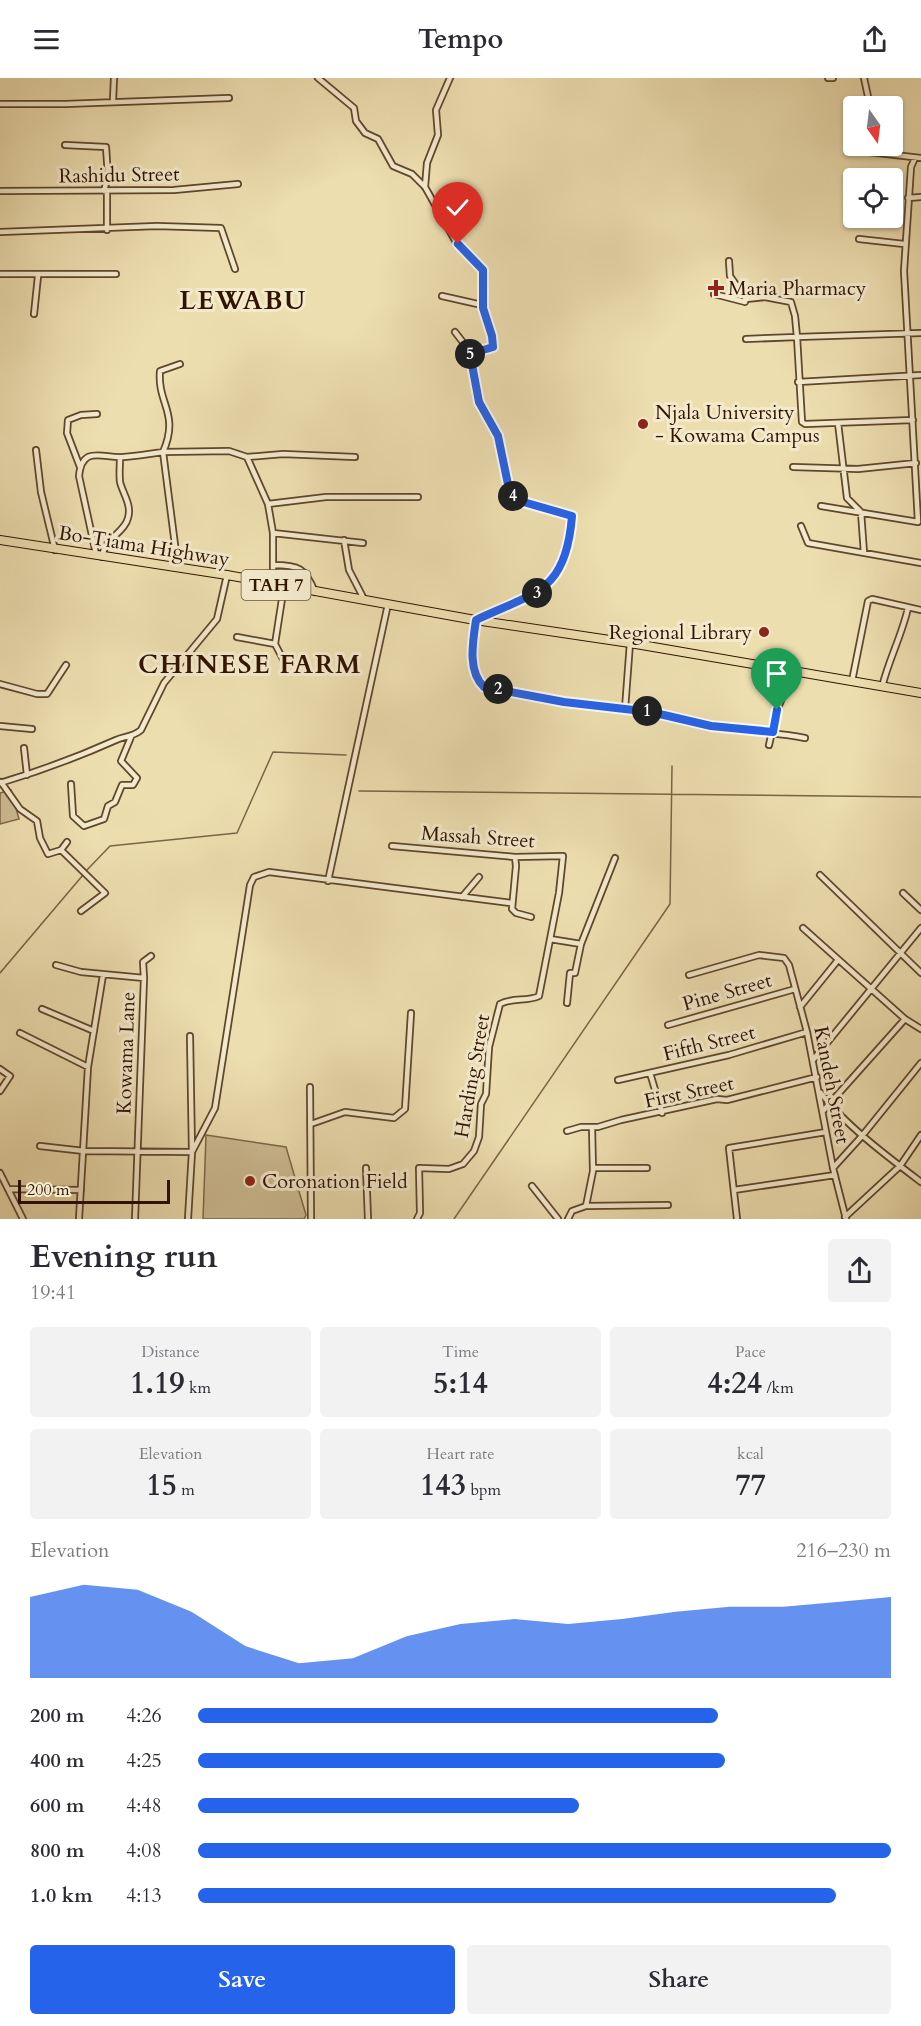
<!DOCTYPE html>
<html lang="en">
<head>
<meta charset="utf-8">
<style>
	body { margin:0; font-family:Cardo,serif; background:#f2f2f3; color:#2b2b33; height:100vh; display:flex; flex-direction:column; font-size:22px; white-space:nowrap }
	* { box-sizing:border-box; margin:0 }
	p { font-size:20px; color:#7c7c81 }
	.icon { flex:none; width:33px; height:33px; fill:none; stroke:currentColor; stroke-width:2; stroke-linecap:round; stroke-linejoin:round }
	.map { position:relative; height:1141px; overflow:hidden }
	.side { display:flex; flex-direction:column; background:#fff; flex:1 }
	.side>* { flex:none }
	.needle { width:39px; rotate:166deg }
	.buttons { position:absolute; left:843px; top:18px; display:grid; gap:12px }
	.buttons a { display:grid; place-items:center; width:60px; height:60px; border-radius:6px; background:#fff; box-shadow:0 2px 4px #0004; font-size:30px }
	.scale { position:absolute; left:18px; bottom:15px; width:152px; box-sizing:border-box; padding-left:6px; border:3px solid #311300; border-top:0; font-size:16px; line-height:21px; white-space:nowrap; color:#311300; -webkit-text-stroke:4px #f3eacc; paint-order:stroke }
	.pin { position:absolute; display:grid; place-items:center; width:51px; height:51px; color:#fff; margin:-62px -26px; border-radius:50% 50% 50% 0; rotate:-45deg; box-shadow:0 0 6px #0007 }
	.pin .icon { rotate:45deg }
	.km { position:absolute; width:30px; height:30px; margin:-15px; border-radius:50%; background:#222; color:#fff; font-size:16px; line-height:30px; text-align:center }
	.round { display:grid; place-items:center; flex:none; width:63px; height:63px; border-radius:6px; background:#f2f2f3 }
	.summary { display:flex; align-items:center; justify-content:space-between; height:102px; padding:0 30px }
	h1 { font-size:33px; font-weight:800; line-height:45px }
	.stats { display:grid; grid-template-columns:repeat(3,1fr); gap:9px; height:102px; padding:6px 30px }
	.stats div { display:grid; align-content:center; border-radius:6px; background:#f2f2f3; text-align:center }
	.stats b { font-size:30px; font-weight:800 }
	.stats small { font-size:16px; font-weight:400 }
	.stats p { font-size:16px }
	.chart { height:168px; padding:12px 30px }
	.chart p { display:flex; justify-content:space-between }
	.chart svg { width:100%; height:108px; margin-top:6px; fill:#2563eb; opacity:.7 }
	.action { display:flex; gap:12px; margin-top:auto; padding:12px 30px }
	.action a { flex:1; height:69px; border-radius:6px; background:#2563eb; color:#fff; font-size:24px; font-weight:800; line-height:69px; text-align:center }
	.action a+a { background:#f2f2f3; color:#2b2b33 }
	ul { padding:0 30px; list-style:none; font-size:20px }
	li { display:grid; grid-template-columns:96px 72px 1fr; align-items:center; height:45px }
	li i { height:15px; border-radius:8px; background:#2563eb }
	header { display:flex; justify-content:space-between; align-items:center; height:78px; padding:0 30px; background:#fff; font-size:27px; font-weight:800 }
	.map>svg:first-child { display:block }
	.green { fill:#cdbb92; stroke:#7f6749; stroke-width:1.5 }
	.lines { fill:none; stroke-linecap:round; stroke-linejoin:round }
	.stream { stroke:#7b6346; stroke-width:1.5 }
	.minor-casing { stroke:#60462c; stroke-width:8 }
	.trunk-casing { stroke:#311300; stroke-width:10 }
	.minor { stroke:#f3eacc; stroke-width:4.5 }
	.trunk { stroke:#eddeb0; stroke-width:8 }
	.route-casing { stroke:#fff; stroke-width:12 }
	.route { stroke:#2563eb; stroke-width:8 }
	.poi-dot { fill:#8f2418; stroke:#f3eacc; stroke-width:2 }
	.labels { text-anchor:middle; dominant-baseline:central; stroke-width:6; stroke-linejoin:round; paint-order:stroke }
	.shield { fill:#f3eacc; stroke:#6b543d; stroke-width:1.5 }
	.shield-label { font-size:18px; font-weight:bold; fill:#311300 }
	.street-label { font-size:20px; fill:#311300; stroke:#f3eacc }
	.poi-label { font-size:20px; fill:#311300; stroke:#f3eacc; text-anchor:start }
	.district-label { font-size:26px; font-weight:bold; letter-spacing:1.5px; fill:#311300; stroke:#f3eacc }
</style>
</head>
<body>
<header><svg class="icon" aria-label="menu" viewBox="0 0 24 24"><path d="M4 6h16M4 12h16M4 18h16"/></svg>Tempo<svg class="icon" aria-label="share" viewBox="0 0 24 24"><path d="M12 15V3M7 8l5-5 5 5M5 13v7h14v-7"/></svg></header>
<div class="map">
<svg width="921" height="1141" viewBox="0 0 921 1141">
	<rect width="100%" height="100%" fill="#eddeb0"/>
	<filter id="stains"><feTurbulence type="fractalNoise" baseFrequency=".00333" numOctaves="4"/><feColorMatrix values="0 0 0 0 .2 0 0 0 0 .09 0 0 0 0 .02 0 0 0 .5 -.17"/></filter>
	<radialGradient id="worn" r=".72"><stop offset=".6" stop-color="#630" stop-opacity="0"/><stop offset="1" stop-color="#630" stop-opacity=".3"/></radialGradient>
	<path class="green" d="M11,712L19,741L0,746V715Z
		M206,1057L286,1069L306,1137L304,1141H203Z"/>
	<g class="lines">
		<path class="stream" d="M359,713L921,719
			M86,793L110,768L237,755L273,674L346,677
			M0,895L83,797
			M454,1141L670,826L672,688"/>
		<g class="minor-casing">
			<path id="minor" d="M318,0L354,30L356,43L365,55L378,61L393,88L412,96L425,109L457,166L474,185L480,187L483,192V230L492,258L493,269L470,276
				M828,0H833
				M864,0L870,28
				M113,22L114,0
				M0,26H65L229,20
				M65,67L106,69L108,98L104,113
				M861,73L921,80
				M915,80L911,89L904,193L918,444
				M425,109L427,85L438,57L436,32L450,0
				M0,113L174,112L238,106
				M908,120L921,119
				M107,152V113
				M0,154L157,148L221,150L235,191
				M859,161L904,166
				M729,183L730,198L746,221
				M0,196H116
				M714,216L745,224L746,221L765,219L791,224L795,238L797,259L921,255
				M442,218L482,227
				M34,236L38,198
				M455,254L469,272L479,324L498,358L510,416L520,423L572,438C566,515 535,514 475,542C473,563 467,593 484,609L564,624L625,631
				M746,261L797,259L802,344L805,346L913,342
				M180,286L160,293C157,326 180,335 163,374L229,373L247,379
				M798,304L921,297
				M838,345L847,420L861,434L864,475
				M36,372L41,414L55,472
				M80,389L67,355L68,342L81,337L97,336
				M793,389L858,391L916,385
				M268,426L326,419H418
				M821,428L918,444
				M801,448L808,465L921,485
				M273,455L363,465
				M344,462L349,492L364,521
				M96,476L79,398C82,366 104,381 124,379C137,378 150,376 163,374L178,490
				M102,479C104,461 125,454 128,440C132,427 123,416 120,404C119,396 120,387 120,380
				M273,487C299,487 305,490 315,514
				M273,506V455L268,426L247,379L283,376L355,379
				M237,559L275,566L284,508
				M630,565L625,631C655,632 683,643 712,648C743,654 774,654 805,660
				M275,566L286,587
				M852,603L868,523L872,521L921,532
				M0,606L37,616H47L66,587
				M882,609C889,581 902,557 908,530
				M0,648L32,651
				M769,667L777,632L794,593
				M24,670L27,697
				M1,704L20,731L37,743L40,760L48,776L61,772L67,764
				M0,705C40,693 78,679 116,662C125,658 133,659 141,652L164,605L217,541L227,497
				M71,706L73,738L84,748L104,741L108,728L115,724L122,707H133L137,700L121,683L131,659
				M392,768L515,779L563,778L559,815L539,918C527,924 513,919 500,926L489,969L486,1016L481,1026L479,1059L474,1073L463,1086L449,1091L419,1090L420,1135L417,1141
				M61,772L105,815L81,833
				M515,779L516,788L512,831L516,835L531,839
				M820,797L921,895
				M328,803L388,526
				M903,815L921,832
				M462,819L479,799
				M803,850L905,941L921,951
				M550,861L581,866
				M56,887L81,894L144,900L135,1141
				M689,897L759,877L784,880L789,887L807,954L833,1090L846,1141
				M144,900L143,884L151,878
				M567,925L570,895H575L581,866L615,780
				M800,929L838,882
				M42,931L94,953
				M668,947L795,911
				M20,955L88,989
				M813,982L921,850
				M0,991L10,998L0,1013
				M650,995L662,1035
				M618,1002L729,977L807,954
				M310,1009L311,1141
				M821,1015C845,1047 888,1079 921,1104
				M823,1033L905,941
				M311,1046L345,1034L394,1040L405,1031L411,935
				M567,1053L581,1049H598L621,1042L717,1021L727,1022L817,999
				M40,1068L84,1073L192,1074
				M192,1074L215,1030L250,807L254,799L269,794L511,825
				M366,1090L368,1141
				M593,1090H647
				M833,1090L862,1058L921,985
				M0,1095L23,1141
				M532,1108L558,1141
				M8,1111L81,1112
				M734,1112L835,1097
				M586,1128L593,1093L592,1049
				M845,1139L900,1088L921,1057
				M79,1141L88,989L103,897
				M188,1141L192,1074L190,958
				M568,1141L572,1133L586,1128L668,1127
				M737,1141L729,1070L826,1054"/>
		</g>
		<g class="trunk-casing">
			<path id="trunk" d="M0,462L227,497L475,542L630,565L921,615"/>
		</g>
		<use href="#minor" class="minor"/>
		<use href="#trunk" class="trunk"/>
	</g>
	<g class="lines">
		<g class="route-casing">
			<path id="route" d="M458,166L483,192V230L492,258L493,269L470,276L479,324L498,358L510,416L520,423L572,438C566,515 535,514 476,542C473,563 467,593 484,609L564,624L651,634L711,648L773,654L777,632"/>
		</g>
		<use href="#route" class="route"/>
	</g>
	<g class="poi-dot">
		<path d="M713 201h6v6h6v6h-6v6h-6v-6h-6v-6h6z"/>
		<circle cx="643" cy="346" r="6"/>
		<circle cx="764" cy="554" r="6"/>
		<circle cx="250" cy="1103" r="6"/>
	</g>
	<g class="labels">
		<rect class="shield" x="241.5" y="492" width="69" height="30" rx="4.5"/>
		<g class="shield-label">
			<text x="276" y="507">TAH 7</text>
		</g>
		<g class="street-label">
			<text transform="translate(119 97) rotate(-1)">Rashidu Street</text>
			<text transform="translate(144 468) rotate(9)">Bo-Tiama Highway</text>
			<text transform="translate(478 759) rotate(4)">Massah Street</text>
			<text transform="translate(727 914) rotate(-16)">Pine Street</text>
			<text transform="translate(709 965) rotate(-14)">Fifth Street</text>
			<text transform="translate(126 975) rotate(-88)">Kowama Lane</text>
			<text transform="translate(472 998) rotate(-80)">Harding Street</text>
			<text transform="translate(832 1007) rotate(79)">Kandeh Street</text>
			<text transform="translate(689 1014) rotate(-12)">First Street</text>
		</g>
		<g class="poi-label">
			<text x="728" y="210">Maria Pharmacy</text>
			<text x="655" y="334">Njala University<tspan x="655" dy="23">- Kowama Campus</tspan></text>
			<text x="752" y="554" text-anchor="end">Regional Library</text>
			<text x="262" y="1103">Coronation Field</text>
		</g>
		<g class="district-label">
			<text x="243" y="222">LEWABU</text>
			<text x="250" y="586">CHINESE FARM</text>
		</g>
	</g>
	<rect width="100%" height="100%" filter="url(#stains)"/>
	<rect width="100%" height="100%" fill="url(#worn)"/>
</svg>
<div class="buttons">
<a><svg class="needle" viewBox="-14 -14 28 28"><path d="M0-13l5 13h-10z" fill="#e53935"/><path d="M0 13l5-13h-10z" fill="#7c7c81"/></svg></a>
<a><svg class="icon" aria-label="locate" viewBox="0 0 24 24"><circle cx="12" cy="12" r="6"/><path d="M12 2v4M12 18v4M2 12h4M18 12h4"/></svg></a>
</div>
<div class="scale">200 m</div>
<div class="pin" style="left:777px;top:632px;background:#1e9e55"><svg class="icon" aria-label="arrive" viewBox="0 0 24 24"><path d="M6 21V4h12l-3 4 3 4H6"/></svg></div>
<div class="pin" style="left:458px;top:166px;background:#d93025"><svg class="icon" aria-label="check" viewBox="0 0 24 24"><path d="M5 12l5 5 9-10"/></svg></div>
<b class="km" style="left:647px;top:633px">1</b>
<b class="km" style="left:498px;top:611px">2</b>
<b class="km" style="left:537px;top:515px">3</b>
<b class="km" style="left:513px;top:418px">4</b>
<b class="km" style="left:470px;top:276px">5</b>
</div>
<section class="side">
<div class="summary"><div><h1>Evening run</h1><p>19:41</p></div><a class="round"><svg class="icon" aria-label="share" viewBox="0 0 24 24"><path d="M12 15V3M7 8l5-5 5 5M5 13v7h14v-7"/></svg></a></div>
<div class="stats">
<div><p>Distance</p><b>1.19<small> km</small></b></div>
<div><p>Time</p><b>5:14</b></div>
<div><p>Pace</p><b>4:24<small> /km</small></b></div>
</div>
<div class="stats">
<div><p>Elevation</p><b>15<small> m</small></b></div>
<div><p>Heart rate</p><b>143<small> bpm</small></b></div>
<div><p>kcal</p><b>77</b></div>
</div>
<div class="chart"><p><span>Elevation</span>216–230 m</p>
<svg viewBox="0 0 160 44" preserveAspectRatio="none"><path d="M0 44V11L10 6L20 8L30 17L40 31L50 38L60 36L70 27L80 22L90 20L100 22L110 20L120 17L130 15L140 15L150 13L160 11V44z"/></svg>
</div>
<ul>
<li><b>200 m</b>4:26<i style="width:75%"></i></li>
<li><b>400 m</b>4:25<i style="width:76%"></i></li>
<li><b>600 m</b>4:48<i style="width:55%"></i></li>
<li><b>800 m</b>4:08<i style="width:100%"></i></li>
<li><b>1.0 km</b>4:13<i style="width:92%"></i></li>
</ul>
<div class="action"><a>Save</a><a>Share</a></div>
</section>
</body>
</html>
